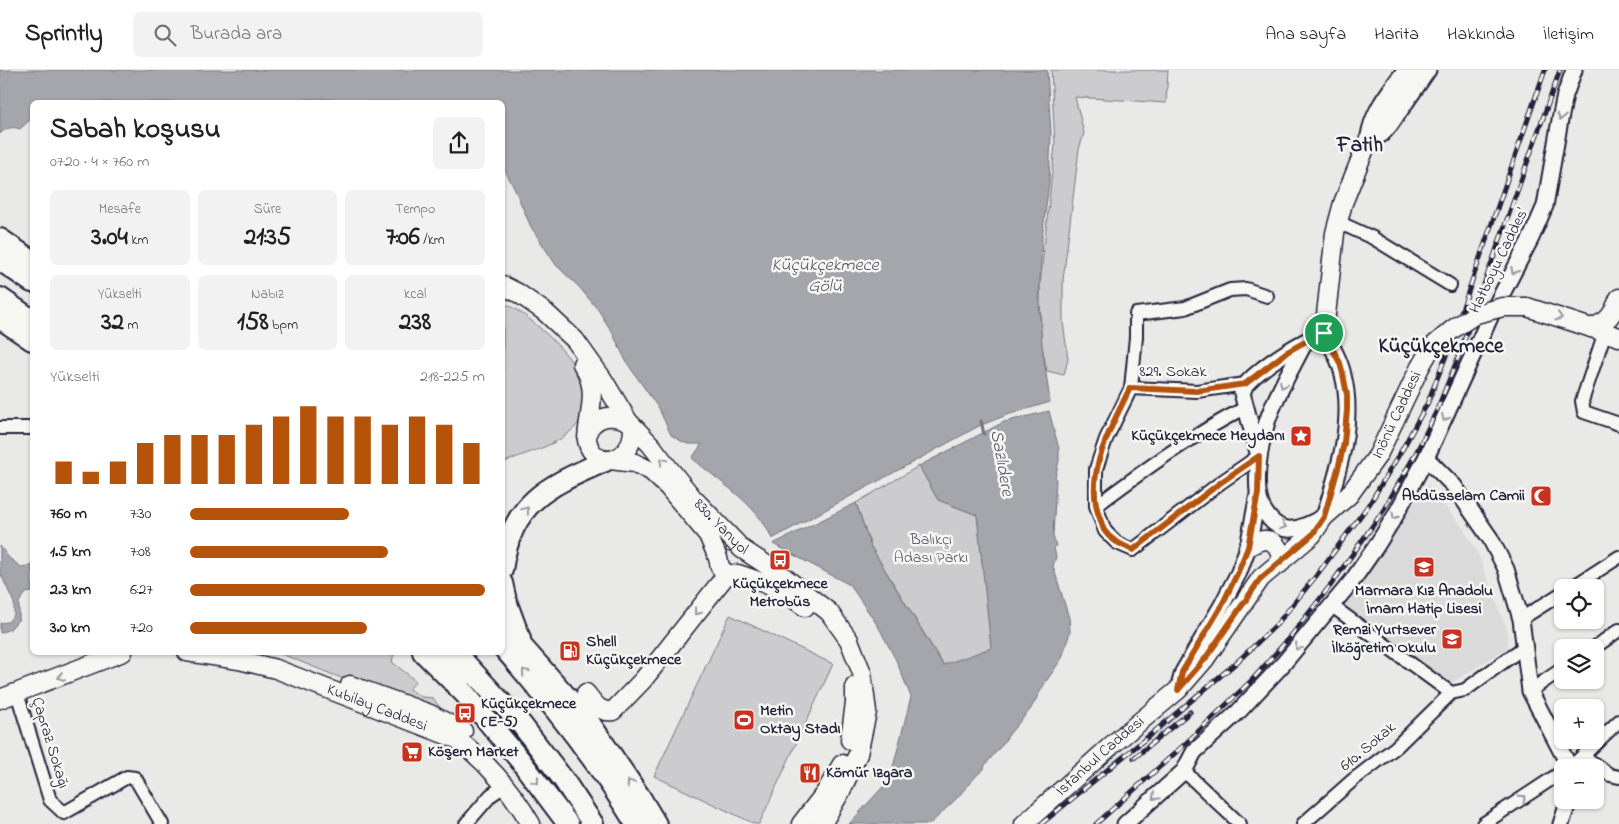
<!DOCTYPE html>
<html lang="tr">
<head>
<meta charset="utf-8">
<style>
	body { margin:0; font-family:"Indie Flower",sans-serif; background:#f2f2f2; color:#202124; height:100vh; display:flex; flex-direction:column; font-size:19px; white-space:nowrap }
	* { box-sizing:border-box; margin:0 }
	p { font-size:16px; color:#757577 }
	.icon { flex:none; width:28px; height:28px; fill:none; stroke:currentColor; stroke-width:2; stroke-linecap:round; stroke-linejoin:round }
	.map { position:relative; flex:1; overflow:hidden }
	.panel { position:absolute; left:30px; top:30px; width:475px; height:555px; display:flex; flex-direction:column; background:#fff; border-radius:8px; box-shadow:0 1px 4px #0004 }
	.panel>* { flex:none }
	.buttons { position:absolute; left:1554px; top:509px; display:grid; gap:10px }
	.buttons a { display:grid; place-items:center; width:50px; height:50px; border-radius:8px; background:#fff; box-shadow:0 1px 4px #0004; font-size:25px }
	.pin { position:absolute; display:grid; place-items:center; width:42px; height:42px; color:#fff; margin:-21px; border:2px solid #fff; border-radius:50%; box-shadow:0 1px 5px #0007 }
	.round { display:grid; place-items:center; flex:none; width:52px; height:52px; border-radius:8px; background:#f2f2f2 }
	.head { display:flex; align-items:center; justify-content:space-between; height:85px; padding:0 20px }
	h1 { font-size:28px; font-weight:800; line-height:38px }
	.stats { display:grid; grid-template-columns:repeat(3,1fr); gap:8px; height:85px; padding:5px 20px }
	.stats div { display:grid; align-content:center; border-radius:8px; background:#f2f2f2; text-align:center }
	.stats b { font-size:25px; font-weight:800 }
	.stats small { font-size:14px; font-weight:400 }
	.stats p { font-size:14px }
	.chart { height:140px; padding:10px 20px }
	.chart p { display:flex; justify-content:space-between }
	.chart svg { width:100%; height:90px; margin-top:5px; stroke:#b45309; stroke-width:6 }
	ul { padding:0 20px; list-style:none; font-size:16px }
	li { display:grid; grid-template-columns:80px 60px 1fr; align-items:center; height:38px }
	li i { height:12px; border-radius:6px; background:#b45309 }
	header { display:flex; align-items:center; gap:30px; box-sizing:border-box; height:70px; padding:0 25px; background:#fff; border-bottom:1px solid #e0e0e0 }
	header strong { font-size:24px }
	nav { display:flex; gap:28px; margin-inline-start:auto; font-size:18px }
	.search { width:350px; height:45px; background:#f2f2f2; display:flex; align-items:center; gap:12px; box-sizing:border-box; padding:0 18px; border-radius:8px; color:#757577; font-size:19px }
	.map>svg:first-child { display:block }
	.built { fill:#dadada }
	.green { fill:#ccccce; stroke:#777784 }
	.water { fill:#a5a5ac; stroke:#71717f }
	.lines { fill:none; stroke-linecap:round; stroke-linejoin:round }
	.stream { stroke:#71717f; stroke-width:3 }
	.minor-casing { stroke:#22223b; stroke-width:16 }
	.tertiary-casing { stroke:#22223b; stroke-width:19 }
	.secondary-casing { stroke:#22223b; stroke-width:21 }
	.primary-casing { stroke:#22223b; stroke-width:24 }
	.trunk-casing { stroke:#22223b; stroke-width:24 }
	.minor { stroke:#f6f6f2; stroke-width:12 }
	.tertiary { stroke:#f6f6f2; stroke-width:15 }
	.secondary { stroke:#f6f6f2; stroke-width:18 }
	.primary { stroke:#f6f6f2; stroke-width:20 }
	.trunk { stroke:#f6f6f2; stroke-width:20 }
	.rail-casing { stroke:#22223b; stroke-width:5 }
	.rail { stroke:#f6f6f2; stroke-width:3; stroke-dasharray:9; stroke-linecap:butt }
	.secondary-bridge-casing { stroke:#22223b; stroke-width:21; stroke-linecap:butt }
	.secondary-bridge { stroke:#f6f6f2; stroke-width:18 }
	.oneway { stroke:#9797a0 }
	.route-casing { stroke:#fff; stroke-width:10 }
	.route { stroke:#b45309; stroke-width:6 }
	.labels { text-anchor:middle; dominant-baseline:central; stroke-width:5; stroke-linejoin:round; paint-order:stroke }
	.street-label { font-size:16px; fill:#22223b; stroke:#f6f6f2 }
	.poi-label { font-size:16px; font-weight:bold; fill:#22223b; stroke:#f6f6f2; text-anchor:start }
	.park-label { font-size:16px; fill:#555567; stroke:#f6f6f2 }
	.water-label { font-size:18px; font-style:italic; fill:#565668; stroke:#f6f6f2 }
	.district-label { font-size:21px; font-weight:bold; fill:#22223b; stroke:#f6f6f2 }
</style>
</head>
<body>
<header>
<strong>Sprintly</strong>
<div class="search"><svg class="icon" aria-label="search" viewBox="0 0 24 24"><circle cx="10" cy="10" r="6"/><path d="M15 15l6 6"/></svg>Burada ara</div>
<nav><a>Ana sayfa</a><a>Harita</a><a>Hakkında</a><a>İletişim</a></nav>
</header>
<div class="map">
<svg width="1619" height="754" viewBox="0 0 1619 754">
	<rect width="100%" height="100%" fill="#e9e9e7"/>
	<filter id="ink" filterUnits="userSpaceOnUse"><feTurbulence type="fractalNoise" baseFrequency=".02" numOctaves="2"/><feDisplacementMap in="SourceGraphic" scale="10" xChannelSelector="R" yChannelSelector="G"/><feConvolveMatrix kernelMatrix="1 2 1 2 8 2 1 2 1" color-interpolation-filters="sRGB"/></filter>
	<g filter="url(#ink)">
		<path class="built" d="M1428,415L1463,458L1477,481L1507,560L1508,577L1449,615L1335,537Z"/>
		<path class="green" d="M1051,0H1168L1166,33L1075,27L1084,63L1079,79L1063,210V252L1068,289L1064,305L1047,301L1041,272L1040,215L1055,75Z
			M503,233C525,240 576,288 583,311C586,323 584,346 577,355C558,377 528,381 503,393Z
			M919,396L938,430L977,445L992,578L944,596L871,477L856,433Z
			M730,545L833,594L759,754H755L654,706Z
			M279,583H394L392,592L416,611L409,619L422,627L433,628L444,643L371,620Z"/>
		<path class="water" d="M0,0H1047L1051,64L1049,113L1042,168L1039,233L1042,274L1050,332L1007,345L979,356L772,469C759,435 719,412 692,388L702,374H688L681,371L671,365L659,339L627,293L612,262L599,241L580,218L556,195L531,157L515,120L503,96L502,32H344C328,28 313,26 297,32H32V48L20,59C12,56 6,58 0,64Z
			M1049,341L1059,379V391L1055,408L1056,409L1053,466L1056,476L1054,478L1056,487L1053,496L1069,548L1070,562L1062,588L1045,613L1030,640L1010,663L1001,676L985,695L984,699L977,705L956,729L930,754H849L890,709L911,627L896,590L878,556L850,515L773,474L856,433L871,477L943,595L991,578L977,445L938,430L919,396L1004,352Z
			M0,476L9,488L21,497L32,495V522L26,523L19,532V549L10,559L0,563V553L8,552L14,545V533L0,502Z"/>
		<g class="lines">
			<path class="stream" d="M981,351L984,364"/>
			<g class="minor-casing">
				<path id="minor" d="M1338,152L1373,168L1450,215
					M1605,262L1582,331L1584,342L1619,354
					M1131,318L1197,321L1245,314
					M0,358H32
					M1259,386L1220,413L1133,480L1117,473L1105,461L1096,436V399L1106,369L1131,318L1136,267V244L1185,238L1230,220L1246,219L1267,226
					M1096,436C1144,400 1192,365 1245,338
					M1571,518L1619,487
					M1332,536L1451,623L1465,620L1524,577
					M1521,549L1562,523
					M1594,578L1619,560
					M1530,621L1562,599
					M17,623L50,730L64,743L127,707L135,708L162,754
					M1583,686L1610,705L1619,707
					M1570,698L1619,651
					M1184,701L1240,754
					M466,754L491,725L506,715
					M1303,754L1353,710L1396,677L1451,623
					M1483,754L1562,702"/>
			</g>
			<g class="tertiary-casing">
				<path id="tertiary" d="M1369,66C1373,40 1390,21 1405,0
					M1370,70L1382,64L1390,55L1428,0
					M1259,386L1242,323C1244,320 1244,316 1247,313C1265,294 1300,272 1324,263C1332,276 1340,290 1343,305C1355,352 1338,402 1324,447C1315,451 1303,459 1292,459C1283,460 1275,455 1269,448C1266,444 1263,440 1261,435C1253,413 1260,374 1267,352C1276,324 1292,298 1305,272
					M1426,388L1454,416L1490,468L1506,499L1521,549L1530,621L1570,698
					M1178,620L1183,602L1222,535L1239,502L1248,477L1258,424
					M1125,754L1184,701L1194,682L1239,641L1283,594L1352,511L1375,478L1395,446L1426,388L1491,245L1531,168L1545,136L1560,50L1565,25L1574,0
					M1561,754L1569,730"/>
			</g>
			<g class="secondary-casing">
				<g id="secondary">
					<path id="s1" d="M502,215L518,223L545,242L575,270L602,308L628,351L651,375L667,396L692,427L742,479L779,503L829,542L849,570L862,603L867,642L858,684L841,721L822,754"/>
					<path d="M1527,237L1619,267"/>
					<path d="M1591,258C1609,251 1612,246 1619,228"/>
					<path d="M1324,263L1335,163L1343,133L1368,71L1415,0"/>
					<path d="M582,294C600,320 588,342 587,370C589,381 595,386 605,391C624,389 633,377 633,358"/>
					<path d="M588,360C598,345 612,344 628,351"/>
					<path d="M610,390L635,393L651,401L668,417L708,465L718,488L720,497L723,501L731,505L738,504L764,513L788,525L805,537"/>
					<path d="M1248,477C1253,474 1257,471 1264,470C1276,469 1283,483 1280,494"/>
					<path id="s2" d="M187,582L239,590L276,599L457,669C488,693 512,721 531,754"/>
					<path d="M350,615L430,644L463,661"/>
					<path d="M586,623C594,633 599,643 613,641L643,610L727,504"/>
					<path d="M0,629L123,582"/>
					<path d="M850,670L855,633V616"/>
					<path d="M801,754L825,723L842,694"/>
					<path id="s3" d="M1024,754L1113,674L1178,620L1205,589L1261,508L1312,465L1324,447L1349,425L1378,385L1420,297"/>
				</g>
			</g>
			<g class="primary-casing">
				<path id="primary" d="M0,169L32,191
					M0,248L32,270
					M502,500C512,431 546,417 605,391
					M502,513L506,531L520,569
					M502,554L589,652L640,727L656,754
					M423,582L466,625L520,690L568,754"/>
			</g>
			<g class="trunk-casing">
				<path id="trunk" d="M0,190L32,212
					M0,228L32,250
					M502,576C551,632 597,690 636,754
					M436,582L461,607
					M455,582L521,654L563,709L593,754"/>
			</g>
			<use href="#minor" class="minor"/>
			<use href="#tertiary" class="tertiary"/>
			<use href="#secondary" class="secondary"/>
			<use href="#primary" class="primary"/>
			<use href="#trunk" class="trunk"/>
			<g class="rail-casing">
				<path id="rail" d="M1134,688L1190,642
					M1041,754L1166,652L1237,592L1277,554L1316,506L1370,433L1403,378L1428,332L1447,283L1545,0
					M1096,754L1184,675L1253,609L1291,566L1330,516L1383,441L1415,385L1437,340L1458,288L1560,0"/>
			</g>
			<use href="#rail" class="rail"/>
			<g class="secondary-bridge-casing">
				<path id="secondary-bridge" d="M1420,297L1431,278L1453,259L1476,244L1503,237H1527"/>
			</g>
			<use href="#secondary-bridge" class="secondary-bridge"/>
		</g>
		<defs><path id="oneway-chevron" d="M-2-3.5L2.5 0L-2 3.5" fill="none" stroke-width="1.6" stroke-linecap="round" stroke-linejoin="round" transform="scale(1.25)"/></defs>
		<g class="oneway">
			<use href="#oneway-chevron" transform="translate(1561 47) rotate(102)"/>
			<use href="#oneway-chevron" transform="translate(1514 201) rotate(118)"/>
			<use href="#oneway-chevron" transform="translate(1559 247) rotate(18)"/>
			<use href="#oneway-chevron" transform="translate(1283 315) rotate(116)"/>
			<use href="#oneway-chevron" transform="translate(1445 348) rotate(115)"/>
			<use href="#oneway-chevron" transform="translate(663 391) rotate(-126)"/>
			<use href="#oneway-chevron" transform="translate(526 440) rotate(-52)"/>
			<use href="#oneway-chevron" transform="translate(1395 446) rotate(120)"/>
			<use href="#oneway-chevron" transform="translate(1283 456) rotate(19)"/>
			<use href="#oneway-chevron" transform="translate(697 542) rotate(128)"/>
			<use href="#oneway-chevron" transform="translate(1298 577) rotate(130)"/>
			<use href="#oneway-chevron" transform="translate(525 602) rotate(-130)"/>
			<use href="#oneway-chevron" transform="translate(61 607) rotate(159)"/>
			<use href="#oneway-chevron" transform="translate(536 711) rotate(53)"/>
			<use href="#oneway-chevron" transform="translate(630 713) rotate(-124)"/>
			<use href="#oneway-chevron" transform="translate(1155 727) rotate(138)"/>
			<use href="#oneway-chevron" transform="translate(1523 728) rotate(-33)"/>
		</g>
	</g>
	<g class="lines" filter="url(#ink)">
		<g class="route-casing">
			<path id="route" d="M1324,263L1340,293L1343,304L1347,325V340L1344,373L1339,395L1324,447L1312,465L1261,508L1205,589L1178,620L1182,602L1222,535L1238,502L1248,477L1258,423L1259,386L1220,413L1133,480C1122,475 1111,471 1104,460C1102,456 1101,450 1099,446C1084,402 1112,356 1130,318L1197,321L1245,314L1287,282L1310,269Z"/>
		</g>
		<use href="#route" class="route"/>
	</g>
	<defs>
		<g id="sight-square" transform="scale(1.125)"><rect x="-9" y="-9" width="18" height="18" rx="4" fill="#c8321e" stroke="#f6f6f2"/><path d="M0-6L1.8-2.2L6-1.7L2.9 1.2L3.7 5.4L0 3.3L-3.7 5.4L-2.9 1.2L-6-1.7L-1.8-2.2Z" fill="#fff"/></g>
		<g id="mosque-square" transform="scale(1.125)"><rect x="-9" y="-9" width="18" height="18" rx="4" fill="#c8321e" stroke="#f6f6f2"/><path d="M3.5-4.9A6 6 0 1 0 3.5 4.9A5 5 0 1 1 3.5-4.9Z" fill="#fff"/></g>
		<g id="bus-square" transform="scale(1.125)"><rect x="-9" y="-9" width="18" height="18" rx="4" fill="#c8321e" stroke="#f6f6f2"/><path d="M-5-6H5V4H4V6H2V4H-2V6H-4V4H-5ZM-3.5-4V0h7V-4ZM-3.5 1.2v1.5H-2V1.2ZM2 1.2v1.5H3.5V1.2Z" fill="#fff"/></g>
		<g id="school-square" transform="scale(1.125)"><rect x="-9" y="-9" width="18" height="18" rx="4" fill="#c8321e" stroke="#f6f6f2"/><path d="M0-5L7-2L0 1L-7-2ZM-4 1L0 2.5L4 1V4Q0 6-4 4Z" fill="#fff"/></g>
		<g id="fuel-square" transform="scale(1.125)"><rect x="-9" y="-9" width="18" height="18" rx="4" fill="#c8321e" stroke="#f6f6f2"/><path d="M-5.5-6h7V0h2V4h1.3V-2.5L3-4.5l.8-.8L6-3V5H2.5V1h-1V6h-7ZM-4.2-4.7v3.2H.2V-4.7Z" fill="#fff"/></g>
		<g id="stadium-square" transform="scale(1.125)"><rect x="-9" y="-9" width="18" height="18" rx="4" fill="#c8321e" stroke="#f6f6f2"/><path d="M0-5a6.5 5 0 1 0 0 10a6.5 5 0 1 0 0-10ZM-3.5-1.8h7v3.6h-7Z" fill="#fff"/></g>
		<g id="supermarket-square" transform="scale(1.125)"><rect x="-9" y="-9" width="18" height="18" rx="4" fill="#c8321e" stroke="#f6f6f2"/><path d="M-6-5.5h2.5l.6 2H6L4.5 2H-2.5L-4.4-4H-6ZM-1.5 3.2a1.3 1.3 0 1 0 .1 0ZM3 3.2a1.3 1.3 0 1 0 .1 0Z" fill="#fff"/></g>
		<g id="restaurant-square" transform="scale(1.125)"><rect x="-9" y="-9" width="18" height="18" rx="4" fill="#c8321e" stroke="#f6f6f2"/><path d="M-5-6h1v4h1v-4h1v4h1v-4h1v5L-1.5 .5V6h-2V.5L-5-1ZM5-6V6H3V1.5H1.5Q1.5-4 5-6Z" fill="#fff"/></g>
	</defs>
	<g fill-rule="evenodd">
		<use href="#sight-square" x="1301" y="366"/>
		<use href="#mosque-square" x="1541" y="426"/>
		<use href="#bus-square" x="780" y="490"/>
		<use href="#school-square" x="1424" y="497"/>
		<use href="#school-square" x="1452" y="569"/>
		<use href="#fuel-square" x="570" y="581"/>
		<use href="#bus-square" x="465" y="643"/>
		<use href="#stadium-square" x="744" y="650"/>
		<use href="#supermarket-square" x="412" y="682"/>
		<use href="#restaurant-square" x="810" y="703"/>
	</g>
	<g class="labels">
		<g class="street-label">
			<text transform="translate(1499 191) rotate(-64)">Hatboyu Caddes'</text>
			<text x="1173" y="302">829. Sokak</text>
			<text stroke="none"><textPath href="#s3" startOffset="559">İnönü Caddesi</textPath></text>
			<text stroke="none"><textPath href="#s1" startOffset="330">830. Yanyol</textPath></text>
			<text stroke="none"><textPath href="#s2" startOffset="199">Kubilay Caddesi</textPath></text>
			<text transform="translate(50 673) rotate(73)">Çapraz Sokağı</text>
			<text transform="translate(1368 677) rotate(-40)">610. Sokak</text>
			<text stroke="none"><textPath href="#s3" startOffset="102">İstanbul Caddesi</textPath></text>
		</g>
		<g class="poi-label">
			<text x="1285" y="366" text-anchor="end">Küçükçekmece Meydanı</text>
			<text x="1525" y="426" text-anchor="end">Abdüsselam Camii</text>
			<text x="780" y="514" text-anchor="middle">Küçükçekmece<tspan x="780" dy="18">Metrobüs</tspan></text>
			<text x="1424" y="521" text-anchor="middle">Marmara Kız Anadolu<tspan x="1424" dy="18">İmam Hatip Lisesi</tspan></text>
			<text x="1436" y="560" text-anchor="end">Remzi Yurtsever<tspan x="1436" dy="18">İlköğretim Okulu</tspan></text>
			<text x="586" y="572">Shell<tspan x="586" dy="18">Küçükçekmece</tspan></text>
			<text x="481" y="634">Küçükçekmece<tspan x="481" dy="18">(E-5)</tspan></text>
			<text x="760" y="641">Metin<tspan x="760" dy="18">Oktay Stadı</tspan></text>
			<text x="428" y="682">Köşem Market</text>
			<text x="826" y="703">Kömür Izgara</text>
		</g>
		<g class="park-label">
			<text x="931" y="470">Balıkçı<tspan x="931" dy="18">Adası Parkı</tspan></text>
		</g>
		<g class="water-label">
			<text x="825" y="196">Küçükçekmece<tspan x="825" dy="21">Gölü</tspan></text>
			<text transform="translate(1001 393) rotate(80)">Sazlıdere</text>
		</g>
		<g class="district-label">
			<text x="1360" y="76">Fatih</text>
			<text x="1441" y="277">Küçükçekmece</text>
		</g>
	</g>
</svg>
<div class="buttons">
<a><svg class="icon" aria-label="locate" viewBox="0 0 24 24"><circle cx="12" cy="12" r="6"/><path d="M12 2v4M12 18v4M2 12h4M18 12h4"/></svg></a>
<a><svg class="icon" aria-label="layers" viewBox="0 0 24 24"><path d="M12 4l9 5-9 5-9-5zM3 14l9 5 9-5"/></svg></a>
<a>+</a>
<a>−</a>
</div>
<div class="pin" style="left:1324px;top:263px;background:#1e9e55"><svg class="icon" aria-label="arrive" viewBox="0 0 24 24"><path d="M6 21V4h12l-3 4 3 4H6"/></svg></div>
<section class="panel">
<div class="head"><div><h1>Sabah koşusu</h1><p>07:20 · 4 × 760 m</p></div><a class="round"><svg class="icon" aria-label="share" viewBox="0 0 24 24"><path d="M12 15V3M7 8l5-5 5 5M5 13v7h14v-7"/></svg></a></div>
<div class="stats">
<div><p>Mesafe</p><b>3.04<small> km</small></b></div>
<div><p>Süre</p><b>21:35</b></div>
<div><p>Tempo</p><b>7:06<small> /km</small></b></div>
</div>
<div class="stats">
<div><p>Yükselti</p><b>32<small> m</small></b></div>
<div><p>Nabız</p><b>158<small> bpm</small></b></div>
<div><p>kcal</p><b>238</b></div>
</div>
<div class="chart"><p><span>Yükselti</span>218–225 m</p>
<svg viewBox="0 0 160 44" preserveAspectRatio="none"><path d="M5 44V33M15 44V38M25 44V33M35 44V24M45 44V20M55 44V20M65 44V20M75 44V15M85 44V11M95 44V6M105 44V11M115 44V11M125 44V15M135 44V11M145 44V15M155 44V24"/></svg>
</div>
<ul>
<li><b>760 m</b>7:30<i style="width:54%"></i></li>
<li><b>1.5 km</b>7:08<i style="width:67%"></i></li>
<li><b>2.3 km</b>6:27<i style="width:100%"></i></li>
<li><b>3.0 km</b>7:20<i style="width:60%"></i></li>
</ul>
</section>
</div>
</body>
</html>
